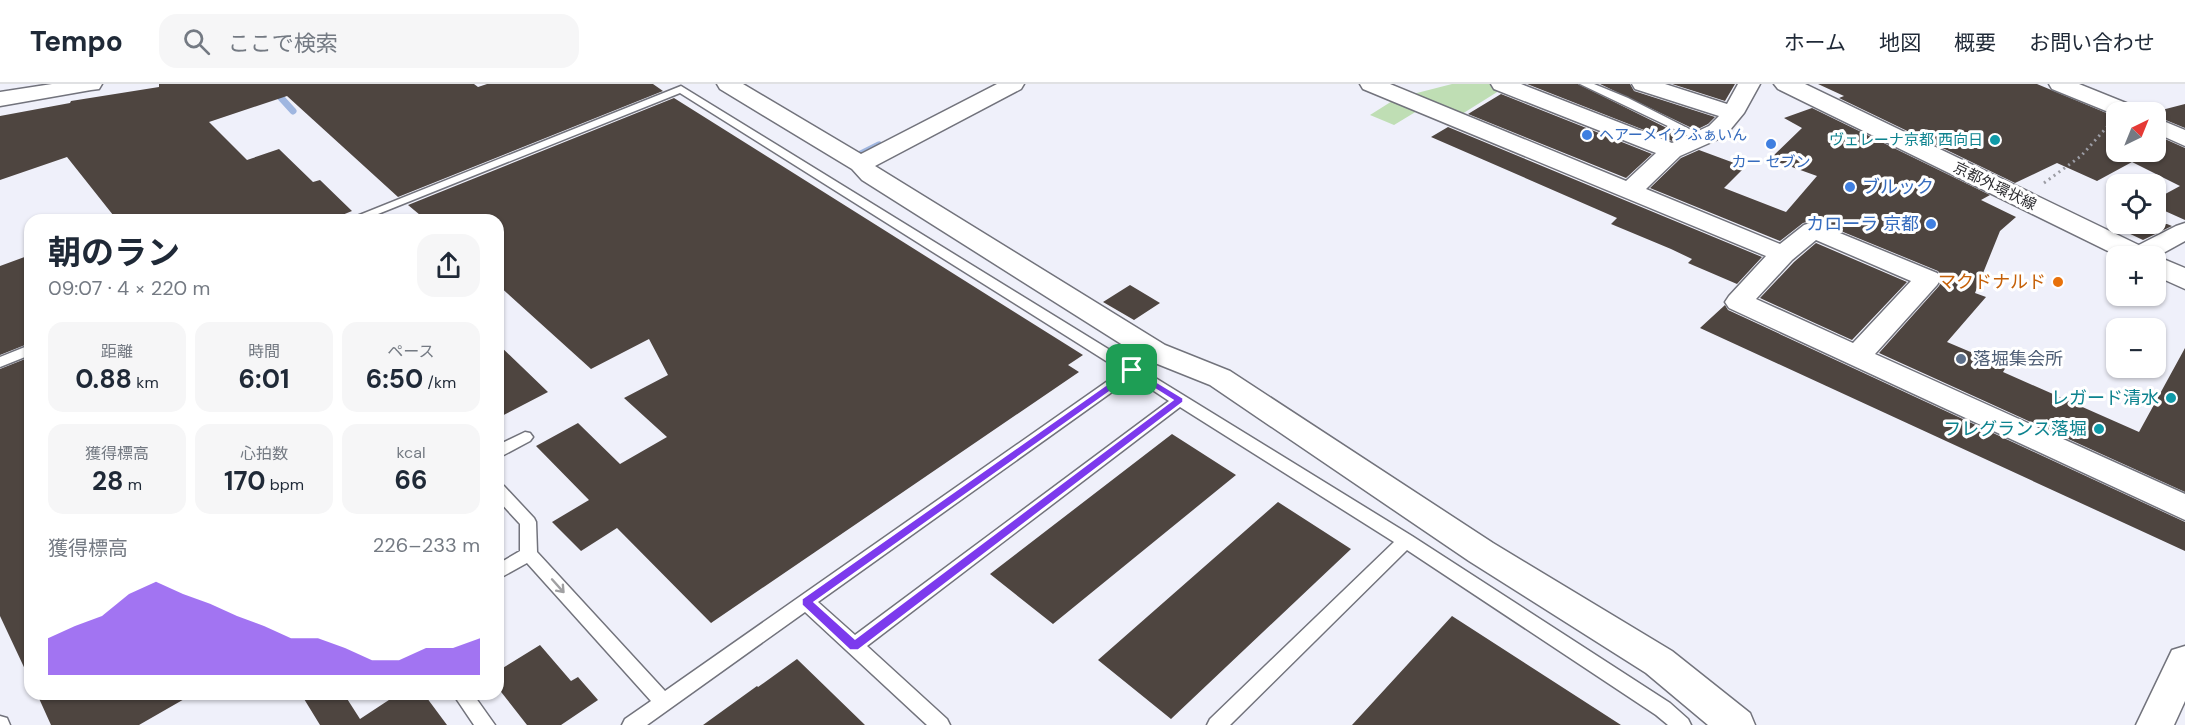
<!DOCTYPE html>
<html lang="ja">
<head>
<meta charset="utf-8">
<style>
	body { margin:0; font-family:"DM Sans","Noto Sans JP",sans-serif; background:#f6f6f7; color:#1f2937; height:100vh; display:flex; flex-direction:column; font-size:22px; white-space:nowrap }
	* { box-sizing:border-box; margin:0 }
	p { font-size:20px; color:#747a83 }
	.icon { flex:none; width:33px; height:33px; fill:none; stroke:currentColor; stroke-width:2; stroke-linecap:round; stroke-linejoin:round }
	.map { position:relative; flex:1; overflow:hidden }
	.panel { position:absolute; left:24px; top:130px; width:480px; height:486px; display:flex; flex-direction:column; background:#fff; border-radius:18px; box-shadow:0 2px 4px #0004 }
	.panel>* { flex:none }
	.needle { width:39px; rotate:43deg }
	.buttons { position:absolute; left:2106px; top:18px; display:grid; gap:12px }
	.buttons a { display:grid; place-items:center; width:60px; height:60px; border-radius:12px; background:#fff; box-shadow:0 2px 4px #0004; font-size:30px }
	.pin { position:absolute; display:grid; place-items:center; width:51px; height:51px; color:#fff; margin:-26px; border-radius:12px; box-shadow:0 3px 9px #0006 }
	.round { display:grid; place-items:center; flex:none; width:63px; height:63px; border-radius:18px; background:#f6f6f7 }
	.headline { display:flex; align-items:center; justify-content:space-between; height:102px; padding:0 24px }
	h1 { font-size:33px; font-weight:700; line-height:45px }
	.stats { display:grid; grid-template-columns:repeat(3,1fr); gap:9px; height:102px; padding:6px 24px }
	.stats div { display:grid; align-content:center; border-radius:15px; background:#f6f6f7; text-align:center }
	.stats b { font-size:26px; font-weight:700 }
	.stats small { font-size:16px; font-weight:400 }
	.stats p { font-size:16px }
	.chart { height:168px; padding:12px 24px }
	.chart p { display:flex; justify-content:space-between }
	.chart svg { width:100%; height:108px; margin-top:6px; fill:#7c3aed; opacity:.7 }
	header { display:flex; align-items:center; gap:36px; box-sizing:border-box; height:84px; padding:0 30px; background:#fff; border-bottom:2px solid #e0e1e3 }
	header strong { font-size:28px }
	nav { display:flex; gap:33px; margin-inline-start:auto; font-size:21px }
	.search { width:420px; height:54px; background:#f6f6f7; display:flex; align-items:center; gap:15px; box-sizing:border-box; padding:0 21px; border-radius:18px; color:#747a83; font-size:22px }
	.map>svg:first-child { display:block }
	.green { fill:#bfdeb4 }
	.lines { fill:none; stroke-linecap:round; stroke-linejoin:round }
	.stream { stroke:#9fb6e0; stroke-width:7 }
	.building { fill:#4e4540 }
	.lane-casing { stroke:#72737c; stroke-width:3 }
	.street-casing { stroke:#72737c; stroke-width:3 }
	.secondary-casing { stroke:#72737c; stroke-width:3 }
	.path { stroke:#9c9da5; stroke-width:3; stroke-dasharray:2 4; stroke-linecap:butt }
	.lane { fill:#fff; fill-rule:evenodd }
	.street { fill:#fff; fill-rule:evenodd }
	.secondary { fill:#fff; fill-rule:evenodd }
	.oneway { stroke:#a0a0a2 }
	.route { fill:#7c3aed; stroke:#fff; stroke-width:1.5; fill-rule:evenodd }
	.shop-dot { fill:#3f7fe0; stroke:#fff; stroke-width:2 }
	.culture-dot { fill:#0f9aa8; stroke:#fff; stroke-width:2 }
	.food-dot { fill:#e8710a; stroke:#fff; stroke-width:2 }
	.service-dot { fill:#5c6f8a; stroke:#fff; stroke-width:2 }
	.labels { text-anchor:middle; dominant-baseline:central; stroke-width:6; stroke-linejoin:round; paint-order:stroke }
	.far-shop-label { font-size:15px; fill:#366cbe; stroke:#fff; text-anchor:start }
	.far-culture-label { font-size:15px; fill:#0d838f; stroke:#fff; text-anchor:end }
	.far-street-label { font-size:15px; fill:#2d2d31; stroke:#fff }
	.shop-label { font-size:18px; fill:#366cbe; stroke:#fff; text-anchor:start }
	.food-label { font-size:18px; fill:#c56008; stroke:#fff; text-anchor:end }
	.service-label { font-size:18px; fill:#4e5e75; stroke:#fff; text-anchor:start }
	.culture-label { font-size:18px; fill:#0d838f; stroke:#fff; text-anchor:end }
</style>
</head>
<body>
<header>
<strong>Tempo</strong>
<div class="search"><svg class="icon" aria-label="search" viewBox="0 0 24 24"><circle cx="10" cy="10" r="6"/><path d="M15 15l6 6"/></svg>ここで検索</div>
<nav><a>ホーム</a><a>地図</a><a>概要</a><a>お問い合わせ</a></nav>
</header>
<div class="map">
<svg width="2185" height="641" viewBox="0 0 2185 641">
	<rect width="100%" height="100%" fill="#eff0fa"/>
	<path class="green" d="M1452,0H1489L1502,5L1462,30L1413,10Z
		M1397,14L1422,24L1394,41L1370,31Z"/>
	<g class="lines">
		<path class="stream" d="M273,0V5L293,27
			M853,74L879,61"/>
	</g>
	<path class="building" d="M159,0H474L478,3L487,0H653L663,7L398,113L287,12L209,38L247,76L279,65L313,98L320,96L352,127L330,136H117L67,73L0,96V32L70,19L71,17L159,3Z
		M1527,0H1578L1683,52L1672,57Z
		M1600,0H1630L1634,7L1715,33L1708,40L1696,46Z
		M1672,0H1735L1725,17Z
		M1818,0H2037L2116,33V68H2156V51L2185,64V136L2156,123V115L2180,102L2132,78L2097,97L2057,79L2015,99L1839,14L1844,12Z
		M1501,10L1652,70L1626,94L1468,30Z
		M674,14L1083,271L1068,281L1079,288L711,539L617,444L581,467L552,438L589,416L536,362L578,339L620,380L667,353L624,314L668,291L649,255L591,285L498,201V136H426L408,121Z
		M2185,20V44L2156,32L2154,28Z
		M1812,24L1990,111L1981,116L2016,133L2000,147L1975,209L1986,213L1947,258L2006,283L2003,288L2139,348L2185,264V408L1879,269L1939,202L1943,194L1938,187L1814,136L1803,139L1780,157L1650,104L1681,74L1699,66L1745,83L1724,104L1786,128L1817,92L1770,75L1802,44L1784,34Z
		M1448,43L1762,173L1737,200L1688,179L1692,175L1671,165L1611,140L1617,134L1431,53Z
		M2109,140H2167L2172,142L2143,156Z
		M1816,159L1907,198L1852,256L1760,214L1794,178Z
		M30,171V259L0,271V182Z
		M1130,201L1160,219L1134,236L1103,218Z
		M1725,221L1728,226L2185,438V467L1700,244Z
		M498,260L548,308L498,334Z
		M30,273V596L0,532V285Z
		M1172,350L1236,391L1053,540L990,490Z
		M1278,418L1351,465L1171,635L1098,576Z
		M1452,532L1621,641H1352Z
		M540,561L571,597L578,593L598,616L561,641H527L498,604V587Z
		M797,575L865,641H703L757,602L758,603Z
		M37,610H193L139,641H51Z
		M301,610H344L360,635L398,610H424L447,641H320Z"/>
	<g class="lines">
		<g class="lane-casing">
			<path id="lane" d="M1580,0H1594L1628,14L1705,53L1703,55H1695Z
				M681,2L1412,452L1670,619L1688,635L1691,641H1668L1656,631L1407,466L1230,641H1207L1210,635L1394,458L1180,323L867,562L947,635L950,641H927L805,528L647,641H622L625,635L651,617L527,479L498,495V480L520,467V440L498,416V400L504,402L534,434L536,438L537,468L665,607L1122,287L680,9L363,136H347ZM1133,293L1169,317L855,551L818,518Z
				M30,261V271L0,283V273Z
				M525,348L530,349L533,353L530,357L498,374V361Z
				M453,610H473L495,641H474Z
				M0,632L7,634L10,641H0Z"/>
		</g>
		<g class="street-casing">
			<path id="street" d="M52,0H102L99,5L91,6L0,22V8Z
				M717,0H743L861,70L997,0H1024L1021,5L875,82L1165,261L1230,287L1493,459L1672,567L1750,629L1755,641H1708L1646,589L1469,477L1210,301L1145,275L862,96L852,85L720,5Z
				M1360,0H1390L1626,97L1656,69L1494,5L1491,0H1521L1672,59L1709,42L1719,32L1635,5L1632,0H1665L1727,20L1738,0H1760L1744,29L1725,52L1680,72L1646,105L1780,160L1804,141L1813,138L1937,189L1941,195L1937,201L1875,270L2185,410V436L1729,224L1725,218L1729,212L1766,172L1363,5ZM1816,156L1911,197L1853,259L1756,215L1792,176Z
				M2049,0H2079L2136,23L2139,28H2116V31L2052,5Z
				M2156,34L2185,46V62L2156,49Z
				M2185,139V157L2156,173L2125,172L2129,166L2176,142Z
				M2185,562V617L2174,641H2136L2172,566Z"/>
		</g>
		<g class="secondary-casing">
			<path id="secondary" d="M1774,0H1805L2149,166L2153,172H2118L1778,5Z
				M2155,172H2156L2185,184V205L2156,192Z"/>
		</g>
		<path class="path" d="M2044,99L2081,72L2108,42"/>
		<use href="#lane" class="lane"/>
		<use href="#street" class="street"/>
		<use href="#secondary" class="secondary"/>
	</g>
	<defs><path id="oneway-shaft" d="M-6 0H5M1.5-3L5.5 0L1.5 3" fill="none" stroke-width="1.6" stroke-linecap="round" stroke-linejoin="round" transform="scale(1.5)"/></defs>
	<use class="oneway" href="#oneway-shaft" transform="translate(558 502) rotate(48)"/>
	<path class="route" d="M1132,283L1183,314V318L858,566H850L802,521V515ZM1133,291L1173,316L855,555L814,518Z"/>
	<g class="shop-dot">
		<circle cx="1587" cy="51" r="6"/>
		<circle cx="1771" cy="60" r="6"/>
		<circle cx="1850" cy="103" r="6"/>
		<circle cx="1931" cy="140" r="6"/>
	</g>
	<g class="culture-dot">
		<circle cx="1995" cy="56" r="6"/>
		<circle cx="2171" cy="314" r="6"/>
		<circle cx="2099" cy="345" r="6"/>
	</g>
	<circle class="food-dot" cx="2058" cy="198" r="6"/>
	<circle class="service-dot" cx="1961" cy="275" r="6"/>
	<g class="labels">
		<g class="far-shop-label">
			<text x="1599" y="51">ヘアーメイクふぁいん</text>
			<text x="1771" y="78" text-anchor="middle">カー セブン</text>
		</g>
		<g class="far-culture-label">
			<text x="1983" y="56">ヴェレーナ京都 西向日</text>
		</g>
		<g class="far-street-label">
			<text transform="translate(1995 102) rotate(26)">京都外環状線</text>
		</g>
		<g class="shop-label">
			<text x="1862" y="103">ブルック</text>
			<text x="1919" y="140" text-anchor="end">カローラ 京都</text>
		</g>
		<g class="food-label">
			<text x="2046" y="198">マクドナルド</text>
		</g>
		<g class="service-label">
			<text x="1973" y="275">落堀集会所</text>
		</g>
		<g class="culture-label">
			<text x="2159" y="314">レガード清水</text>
			<text x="2087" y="345">フレグランス落堀</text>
		</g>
	</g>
</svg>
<div class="buttons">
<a><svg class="needle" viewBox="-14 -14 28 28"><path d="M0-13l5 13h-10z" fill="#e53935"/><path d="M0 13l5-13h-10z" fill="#747a83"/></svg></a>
<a><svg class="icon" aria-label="locate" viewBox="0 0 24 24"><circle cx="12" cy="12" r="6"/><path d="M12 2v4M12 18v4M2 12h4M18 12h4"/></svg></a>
<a>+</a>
<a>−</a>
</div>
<div class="pin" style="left:1132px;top:286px;background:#1e9e55"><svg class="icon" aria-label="arrive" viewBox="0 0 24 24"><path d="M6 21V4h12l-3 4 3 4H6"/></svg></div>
<section class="panel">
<div class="headline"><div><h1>朝のラン</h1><p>09:07 · 4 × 220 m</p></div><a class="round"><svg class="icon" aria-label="share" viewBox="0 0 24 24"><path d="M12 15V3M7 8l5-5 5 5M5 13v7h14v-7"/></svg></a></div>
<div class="stats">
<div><p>距離</p><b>0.88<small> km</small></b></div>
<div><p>時間</p><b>6:01</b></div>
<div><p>ペース</p><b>6:50<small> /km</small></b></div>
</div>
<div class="stats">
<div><p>獲得標高</p><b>28<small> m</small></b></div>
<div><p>心拍数</p><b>170<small> bpm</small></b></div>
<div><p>kcal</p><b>66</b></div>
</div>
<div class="chart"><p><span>獲得標高</span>226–233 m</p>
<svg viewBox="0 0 160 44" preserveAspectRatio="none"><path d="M0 44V29L10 24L20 20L30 11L40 6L50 11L60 15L70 20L80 24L90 29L100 29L110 33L120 38L130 38L140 33L150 33L160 29V44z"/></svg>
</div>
</section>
</div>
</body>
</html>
